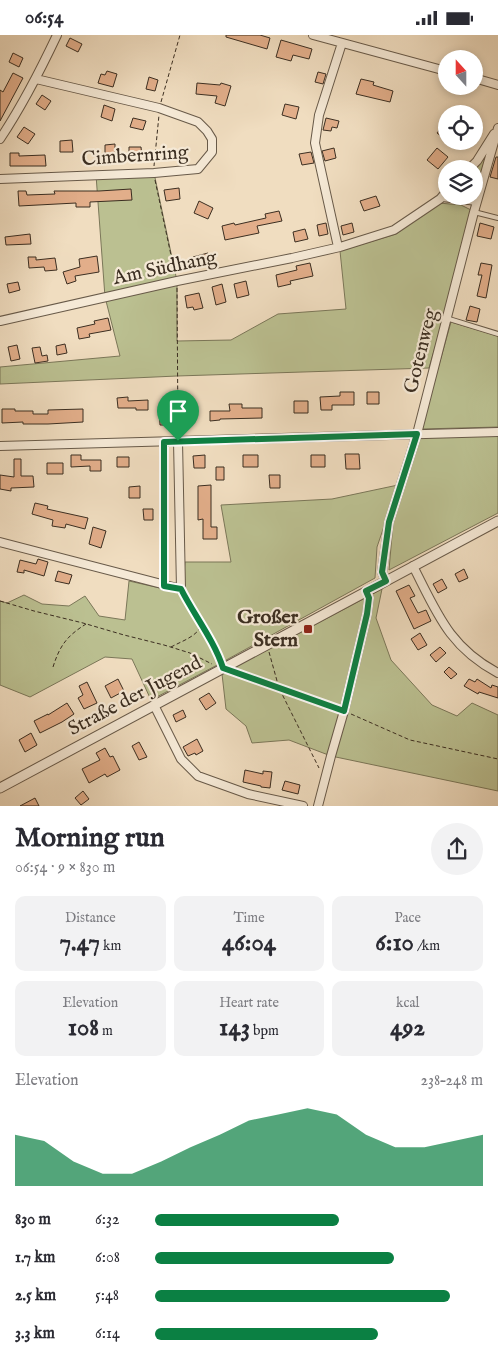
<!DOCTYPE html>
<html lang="en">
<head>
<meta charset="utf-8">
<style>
	body { margin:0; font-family:"IM FELL English",serif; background:#f2f2f3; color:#2b2b33; height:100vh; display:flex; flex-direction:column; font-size:19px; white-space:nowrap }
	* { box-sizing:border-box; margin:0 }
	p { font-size:16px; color:#7c7c81 }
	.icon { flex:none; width:28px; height:28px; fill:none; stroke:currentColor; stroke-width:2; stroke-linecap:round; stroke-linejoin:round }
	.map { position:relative; height:771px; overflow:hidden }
	.panel { display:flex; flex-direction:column; background:#fff; flex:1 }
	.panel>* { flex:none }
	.needle { width:32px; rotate:339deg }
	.tools { position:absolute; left:438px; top:15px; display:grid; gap:10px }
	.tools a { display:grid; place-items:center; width:45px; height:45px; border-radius:50%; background:#fff; box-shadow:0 2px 8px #0003; font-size:25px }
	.pin { position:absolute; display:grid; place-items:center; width:42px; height:42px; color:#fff; margin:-51px -21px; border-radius:50% 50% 50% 0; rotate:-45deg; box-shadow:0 0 5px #0007 }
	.pin .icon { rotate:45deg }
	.round { display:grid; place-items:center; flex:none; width:52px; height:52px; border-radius:26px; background:#f2f2f3 }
	.summary { display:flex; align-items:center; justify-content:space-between; height:85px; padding:0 15px }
	h1 { font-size:28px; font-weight:700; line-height:38px }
	.metrics { display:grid; grid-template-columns:repeat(3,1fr); gap:8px; height:85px; padding:5px 15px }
	.metrics div { display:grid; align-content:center; border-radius:10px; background:#f2f2f3; text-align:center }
	.metrics b { font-size:25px; font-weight:700 }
	.metrics small { font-size:14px; font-weight:400 }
	.metrics p { font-size:14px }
	.chart { height:140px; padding:10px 15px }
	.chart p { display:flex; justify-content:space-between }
	.chart svg { width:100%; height:90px; margin-top:5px; fill:#0b8043; opacity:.7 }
	ul { padding:0 15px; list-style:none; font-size:16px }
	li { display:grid; grid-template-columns:80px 60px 1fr; align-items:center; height:38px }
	li i { height:12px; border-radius:6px; background:#0b8043 }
	.status { display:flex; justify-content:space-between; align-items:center; height:35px; padding:0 25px; background:#fff; direction:ltr }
	.status svg { height:14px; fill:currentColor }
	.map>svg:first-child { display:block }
	.green { fill:#bbc091; stroke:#7b7759 }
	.building { fill:#e2ae8a; stroke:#3b2e21 }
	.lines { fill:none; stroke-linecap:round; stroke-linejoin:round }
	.service-casing { stroke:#685a49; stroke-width:6 }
	.minor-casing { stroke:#685a49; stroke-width:10 }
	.tertiary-casing { stroke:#685a49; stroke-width:11 }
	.path { stroke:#3b2e21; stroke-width:1; stroke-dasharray:4 2.5; stroke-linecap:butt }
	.service { stroke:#f5e9d6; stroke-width:4 }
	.minor { stroke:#f5e9d6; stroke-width:8 }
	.tertiary { stroke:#f5e9d6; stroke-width:9 }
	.route-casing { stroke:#fff; stroke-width:10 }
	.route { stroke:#0b8043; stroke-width:6 }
	.poi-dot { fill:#8f2418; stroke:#f5e9d6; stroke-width:2 }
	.labels { text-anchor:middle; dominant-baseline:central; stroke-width:4.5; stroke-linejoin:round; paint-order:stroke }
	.street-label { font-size:20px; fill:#3b2e21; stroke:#f5e9d6 }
	.poi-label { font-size:20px; font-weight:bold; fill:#3b2e21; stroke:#f5e9d6; text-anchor:end }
</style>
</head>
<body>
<div class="status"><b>06:54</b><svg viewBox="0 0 49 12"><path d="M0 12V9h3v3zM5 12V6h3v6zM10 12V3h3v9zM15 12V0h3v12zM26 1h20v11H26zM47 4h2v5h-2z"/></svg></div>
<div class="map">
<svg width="498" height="771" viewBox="0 0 498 771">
	<rect width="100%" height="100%" fill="#f0ddc0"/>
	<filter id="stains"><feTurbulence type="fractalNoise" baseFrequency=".004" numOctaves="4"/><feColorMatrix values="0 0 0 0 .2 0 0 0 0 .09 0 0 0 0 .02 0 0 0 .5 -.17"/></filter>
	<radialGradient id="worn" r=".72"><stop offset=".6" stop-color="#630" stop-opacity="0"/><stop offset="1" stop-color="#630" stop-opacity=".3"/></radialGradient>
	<path class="green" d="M490,110L475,158L474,159V134Z
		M154,138L177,246V306L231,305L278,279L346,274L340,216L396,199L439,168L461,170L471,175L443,285L429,333L177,341L0,349V332L120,321L105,262L96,140Z
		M451,287L498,301V392L421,394Z
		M498,400V478L389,535L393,489L417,402Z
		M398,450L377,512L375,543L219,629L151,665L132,624L105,622L30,662L0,650V566L7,568L24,560L42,569L69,571L85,561L99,581L125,585L129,546L182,558L185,527H231L221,470L332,464Z
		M382,554L376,583L391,625L432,670L457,681L472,668L498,680V756L331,721L289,705L252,708L246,691L226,674L222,639Z"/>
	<path class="building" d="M226,0H260L270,3L267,14L226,2Z
		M70,3L82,9L78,17L66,11Z
		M281,5L312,14L309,24L293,20L291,26L276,22Z
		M13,18L23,23L19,32L9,27Z
		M107,36L117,39L113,52L98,48L101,39L105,40Z
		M318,37L326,39L323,49L315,47Z
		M13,38L23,43L0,86V55L3,57Z
		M149,42L158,45L155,56L146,54Z
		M361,44L374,47L373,50L393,56L390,67L356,59Z
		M197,48L220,50L221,48L231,51L225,71L215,68L217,61L196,59Z
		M42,60L51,66L45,75L36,69Z
		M285,69L299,72L296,84L282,80Z
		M104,70L115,74L112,86L101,82Z
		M133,83L146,86L143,95L130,92Z
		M326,83L339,86L337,93L332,92L331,96L323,95Z
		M446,87V105L437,98Z
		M24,92L35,99L28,109L17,102Z
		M72,105L73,117H60V106Z
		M115,109V122H105V110Z
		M129,112H141L142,122L129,123Z
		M334,113L336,123L325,126L322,116Z
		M437,113L448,122L438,134L427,125Z
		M311,117L314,128L302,130L299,119Z
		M10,118H19V121L45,120L46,131H10Z
		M496,122H498V144L490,142Z
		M179,153L180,164L166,166L164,155Z
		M131,154L132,165L90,167V172H76V168L19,171L18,156H26L27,160L55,159L54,156H99Z
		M376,161L380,171L364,176L360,166Z
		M199,166L213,173L208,184L194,178Z
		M279,176L282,186L257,191L259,198L225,205L222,191L234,188L235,190L266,183L265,179Z
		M326,188L328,199L319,201L317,190Z
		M352,188L354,197L343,200L341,191Z
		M480,188L494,192L491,204L477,201Z
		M305,194L308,204L295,207L293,197Z
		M30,199L31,209L6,210L5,202Z
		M208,218L210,230L196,233L193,222Z
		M97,221L99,237L75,241L76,246L67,249L63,237L80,232L79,224Z
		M28,222H36V225L55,223L57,235L45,236L44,232L29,233Z
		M310,228L313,241L290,246L291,249L278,252L276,240L297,235L296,231Z
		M481,228L492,230L486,263L477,261L482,240H478Z
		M246,246L249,260L237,263L234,249Z
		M18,247L20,255L9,258L7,249Z
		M222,249L226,267L216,270L212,252Z
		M199,258L203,273L194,275L193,272L187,273L185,261Z
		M470,271L480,274L477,287L466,285Z
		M108,283L111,295L89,299L90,302L79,304L77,293L95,289L94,286Z
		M65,309L67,318L57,320L56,311Z
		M17,310L20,324L11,326L8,312Z
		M40,312L42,321L47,320L48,326L35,328L32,313Z
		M340,357H354V370H332V375H321L320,362L340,361Z
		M367,357H379V369H367Z
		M128,362V366L148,365V375H136V373H118L117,363Z
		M294,366H308V378H294Z
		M229,369H242V373H262V383L220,384V385L210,386V376H230Z
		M159,371H173V384H168V390H160Z
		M196,373V382L186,383V374Z
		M2,374H15V376H33V379H48V375L83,374V387L48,389H23V387L2,388Z
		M345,419H359L360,434H346Z
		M71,420H81V425H101V436H90V431L71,432Z
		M205,420V433H194L193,421Z
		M243,420H258V432H243Z
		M311,420H325V432H311Z
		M117,422H129V432H117Z
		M14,424H21V441H33L34,452L11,453V456L0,454V440L14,442Z
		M47,428H63V439H47Z
		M216,432H224V445H216Z
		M269,440H280V453H270Z
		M211,450V492H217V504H203V484L198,485V451Z
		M140,451V463H129V452Z
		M35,468L48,471L47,474L88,483L85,494L66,489L65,493L52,491L53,485L32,479Z
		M143,474H153V485H144Z
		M93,492L106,496L101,513L89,509Z
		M38,524L48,527L44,541L24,535V538L17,537L20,525L36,529Z
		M464,534L468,543L459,547L455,539Z
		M58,536L72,540L69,549L55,546Z
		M442,544L447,553L438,558L433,549Z
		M409,550L415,561L410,563L418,578L426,575L431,586L414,594L396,556Z
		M420,598L427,610L418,615L411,604Z
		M440,612L446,618L436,627L430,620Z
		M449,632L457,639L451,644L444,637Z
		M118,644L124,656L111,663L105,651Z
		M469,644L475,647L477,644L491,653L492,650L498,652V663L479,657L478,659L464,651Z
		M87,647L97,668L84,674L78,663L83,660L79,651Z
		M209,658L216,668L206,675L199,664Z
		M67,668L74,679L62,687L40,698L34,686L48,679V680Z
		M183,675L186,682L176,687L173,680Z
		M31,698L37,710L25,717L19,705Z
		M197,704L203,716L196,720L195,718L188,721L183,712Z
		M139,707L147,722L139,725L132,711Z
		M105,713L110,722L113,721L120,735L107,742L105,739L89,748L82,734L100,725L96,718Z
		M245,735L263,739V736L272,737L270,753L261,752V751L243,747Z
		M285,746L300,750L298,759L282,755Z
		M83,756L89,764L81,770L75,763Z
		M35,763L39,771H20Z"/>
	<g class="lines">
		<g class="service-casing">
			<path id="service" d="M442,164L477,168
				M474,177L498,183
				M446,283L498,299"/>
		</g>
		<g class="minor-casing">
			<path id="minor" d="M313,0L446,36
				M474,43L498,50
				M0,104C22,71 40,36 57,0
				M469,134L477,126L494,99
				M0,144L154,138L198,134L212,117V104L207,96L198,87L159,73L36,44
				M338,212L315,108L319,80L342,8
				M0,286L177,246L292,223L340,212L394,195L440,164L446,157
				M164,407V551
				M0,411L498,397
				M0,507L181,554L178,406
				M413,531C437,578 449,612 498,638
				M386,546L382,537L389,487L417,399L474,177L498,93
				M154,670L181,724L198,741L248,759L303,771
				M318,771L331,721L344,676L367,579L369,563L366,556"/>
		</g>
		<g class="tertiary-casing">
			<path id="tertiary" d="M0,753L498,486"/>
		</g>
		<path class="path" d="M161,67L180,0
			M154,131L159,80
			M155,145L175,239
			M177,253L178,399
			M184,560C196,582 210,603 221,626
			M0,566L34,576L83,588L124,600L164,610L190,618L212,629
			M171,612C182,606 196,602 202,590
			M269,617L279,653L319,733
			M53,632C60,610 67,601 86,589
			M234,637L336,673
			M351,679L410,705L498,724"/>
		<use href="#service" class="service"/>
		<use href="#minor" class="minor"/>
		<use href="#tertiary" class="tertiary"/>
	</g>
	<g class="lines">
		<g class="route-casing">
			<path id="route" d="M417,399L389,487L382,537L386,546L366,556L369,563L367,579L344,676L223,633C214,605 194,580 181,554L164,551V407Z"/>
		</g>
		<use href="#route" class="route"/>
	</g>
	<rect class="poi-dot" x="303" y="589" width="10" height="10" rx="2.5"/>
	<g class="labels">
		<g class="street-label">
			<text transform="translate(135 121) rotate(-4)">Cimbernring</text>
			<text transform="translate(165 233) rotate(-12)">Am Südhang</text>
			<text transform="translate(421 316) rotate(-76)">Gotenweg</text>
			<text transform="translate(135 661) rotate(-28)">Straße der Jugend</text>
		</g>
		<g class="poi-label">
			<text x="298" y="582">Großer<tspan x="298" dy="23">Stern</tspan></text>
		</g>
	</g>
	<rect width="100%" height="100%" filter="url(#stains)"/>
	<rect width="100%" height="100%" fill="url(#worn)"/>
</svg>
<div class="tools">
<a><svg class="needle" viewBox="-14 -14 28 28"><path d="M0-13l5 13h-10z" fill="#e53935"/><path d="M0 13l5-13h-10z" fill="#7c7c81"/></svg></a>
<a><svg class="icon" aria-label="locate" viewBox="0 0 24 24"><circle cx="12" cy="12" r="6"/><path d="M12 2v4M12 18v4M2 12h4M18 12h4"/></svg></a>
<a><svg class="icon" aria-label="layers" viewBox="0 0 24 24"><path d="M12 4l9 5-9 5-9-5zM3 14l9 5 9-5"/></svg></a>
</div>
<div class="pin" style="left:178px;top:406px;background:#1e9e55"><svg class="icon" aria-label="arrive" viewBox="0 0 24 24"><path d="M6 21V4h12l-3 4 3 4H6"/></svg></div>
</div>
<section class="panel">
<div class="summary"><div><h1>Morning run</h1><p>06:54 · 9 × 830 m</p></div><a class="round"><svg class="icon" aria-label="share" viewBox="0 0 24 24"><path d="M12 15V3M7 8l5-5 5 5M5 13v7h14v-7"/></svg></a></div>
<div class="metrics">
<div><p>Distance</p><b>7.47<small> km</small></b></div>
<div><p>Time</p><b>46:04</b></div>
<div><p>Pace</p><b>6:10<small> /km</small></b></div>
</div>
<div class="metrics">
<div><p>Elevation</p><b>108<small> m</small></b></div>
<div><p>Heart rate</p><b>143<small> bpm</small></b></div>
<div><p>kcal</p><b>492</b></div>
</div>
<div class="chart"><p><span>Elevation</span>238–248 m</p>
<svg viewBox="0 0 160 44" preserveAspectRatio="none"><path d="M0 44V19L10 22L20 32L30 38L40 38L50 32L60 25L70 19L80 12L90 9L100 6L110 9L120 19L130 25L140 25L150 22L160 19V44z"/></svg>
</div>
<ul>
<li><b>830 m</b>6:32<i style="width:56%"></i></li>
<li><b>1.7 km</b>6:08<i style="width:73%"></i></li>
<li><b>2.5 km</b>5:48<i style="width:90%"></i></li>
<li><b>3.3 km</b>6:14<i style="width:68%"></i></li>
</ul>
</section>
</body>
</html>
